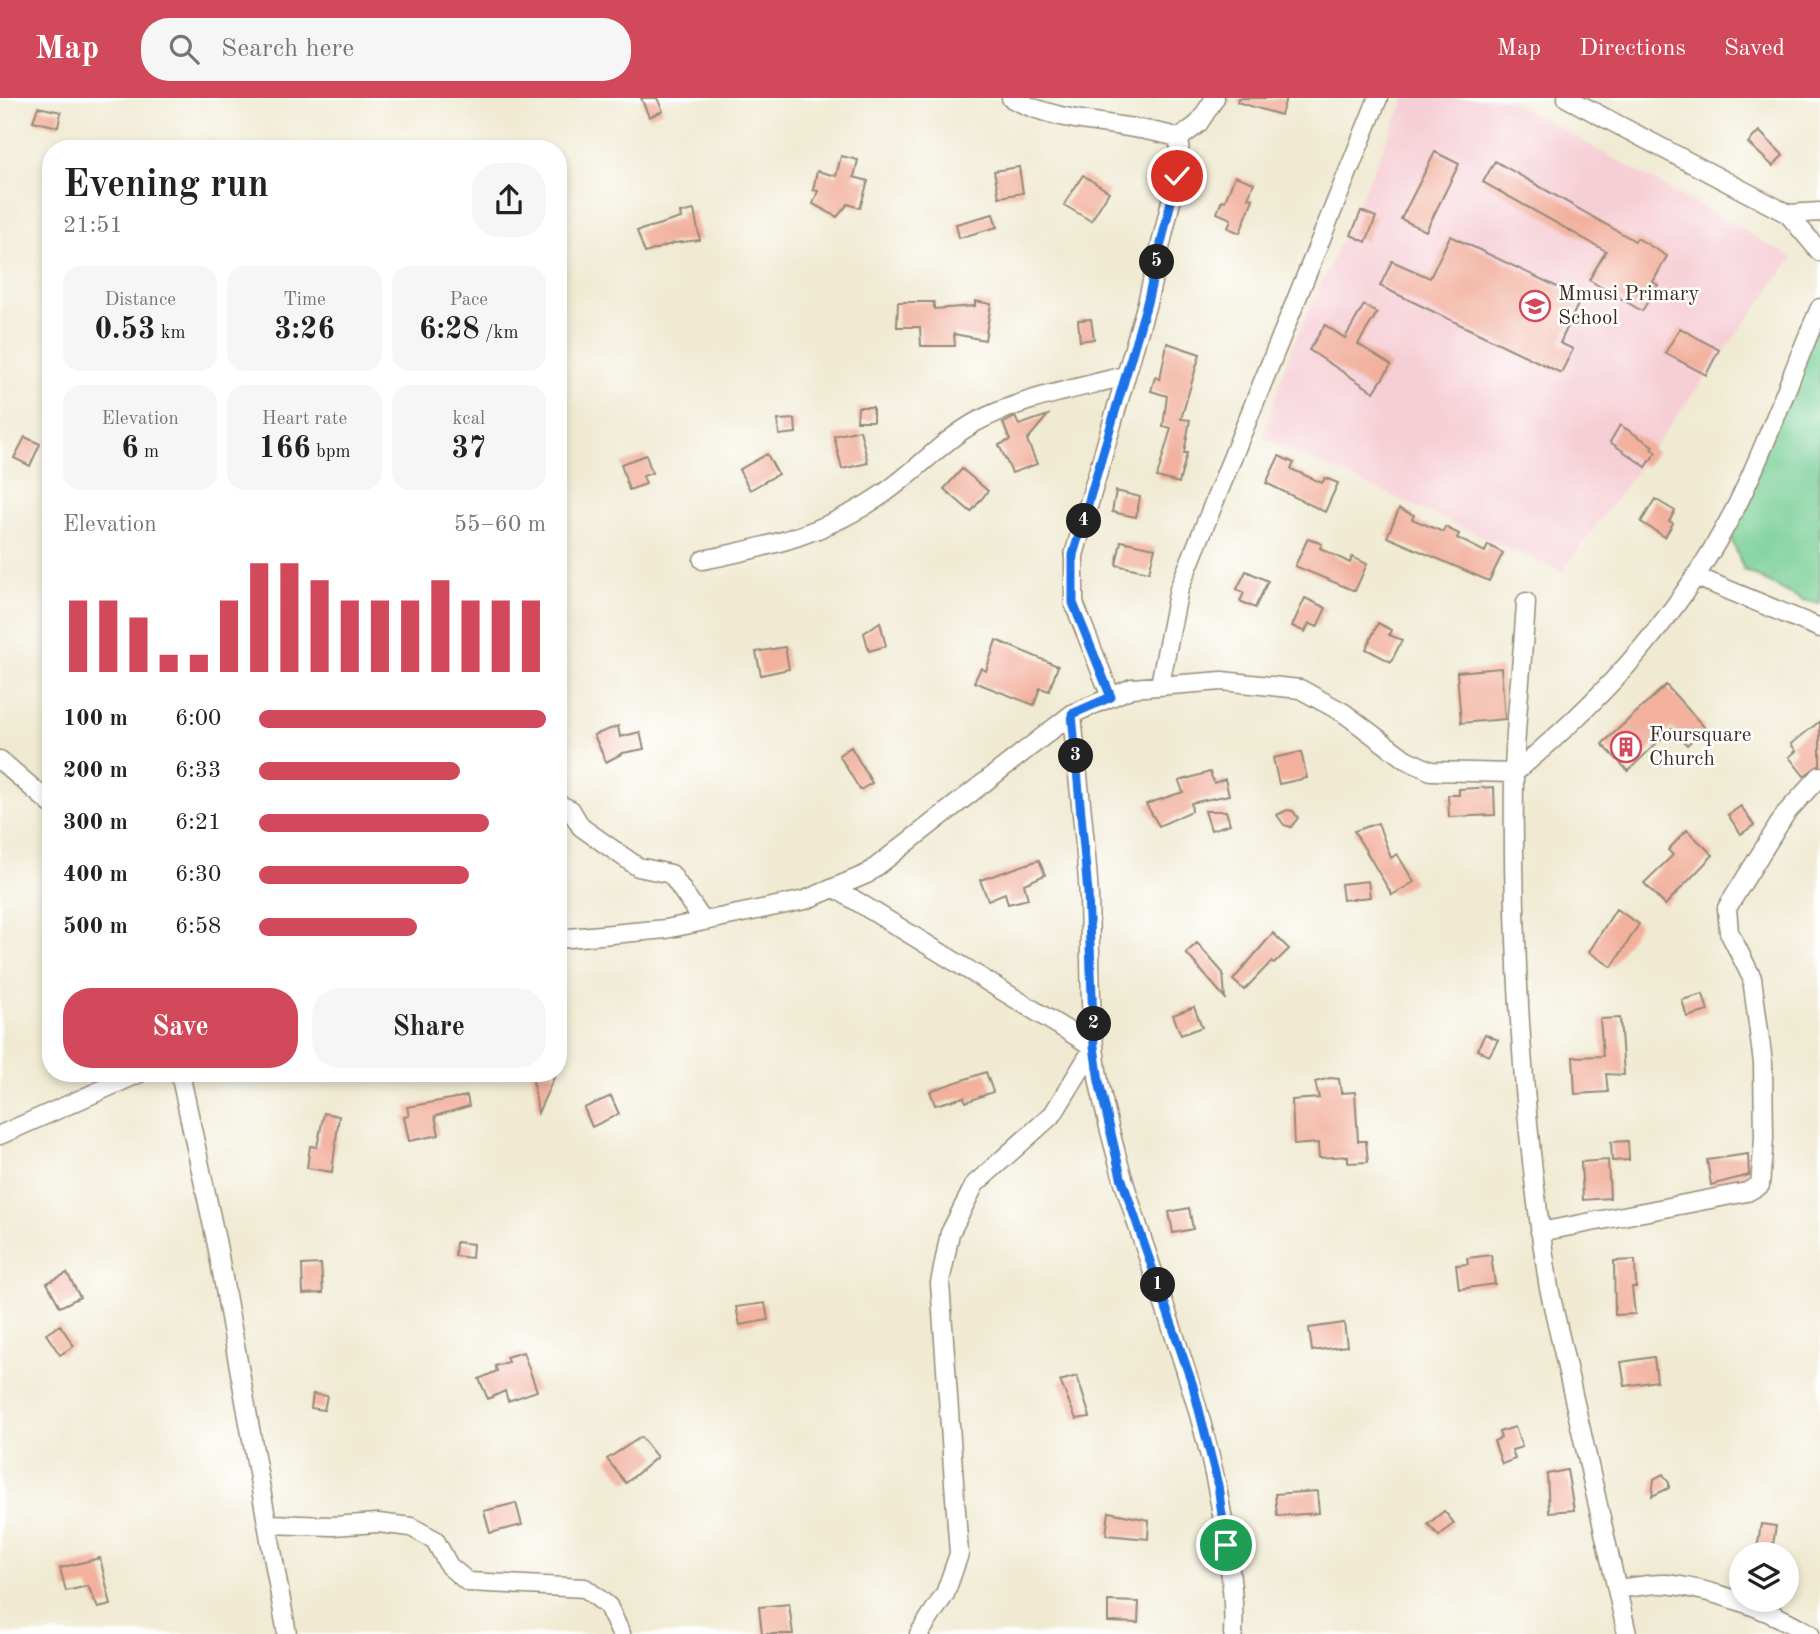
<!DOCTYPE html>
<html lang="en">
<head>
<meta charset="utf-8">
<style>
	body { margin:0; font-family:"Old Standard TT",serif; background:#f6f6f6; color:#222; height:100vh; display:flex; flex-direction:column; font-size:26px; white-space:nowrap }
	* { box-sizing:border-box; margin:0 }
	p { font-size:23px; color:#767676 }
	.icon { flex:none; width:38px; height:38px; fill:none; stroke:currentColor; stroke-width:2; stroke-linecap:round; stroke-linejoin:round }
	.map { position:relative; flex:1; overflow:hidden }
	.details { position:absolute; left:42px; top:42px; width:525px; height:942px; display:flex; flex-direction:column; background:#fff; border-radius:28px; box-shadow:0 4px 10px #0003 }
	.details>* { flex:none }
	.tools { position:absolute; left:1729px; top:1444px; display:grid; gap:14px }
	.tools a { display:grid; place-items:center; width:70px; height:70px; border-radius:50%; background:#fff; box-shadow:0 4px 10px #0003; font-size:35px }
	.pin { position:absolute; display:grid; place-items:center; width:60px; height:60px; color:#fff; margin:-30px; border:4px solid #fff; border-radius:50%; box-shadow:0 2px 7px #0007 }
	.km { position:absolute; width:35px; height:35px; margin:-18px; border-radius:50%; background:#222; color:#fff; font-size:19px; line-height:35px; text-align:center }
	.round { display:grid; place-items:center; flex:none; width:74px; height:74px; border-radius:28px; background:#f6f6f6 }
	.overview { display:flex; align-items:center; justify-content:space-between; height:119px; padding:0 21px }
	h1 { font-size:38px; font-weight:800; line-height:52px }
	.figures { display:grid; grid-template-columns:repeat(3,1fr); gap:10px; height:119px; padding:7px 21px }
	.figures div { display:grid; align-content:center; border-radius:18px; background:#f6f6f6; text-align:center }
	.figures b { font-size:30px; font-weight:800 }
	.figures small { font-size:19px; font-weight:400 }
	.figures p { font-size:19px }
	.chart { height:196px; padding:14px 21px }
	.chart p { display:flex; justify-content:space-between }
	.chart svg { width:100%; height:126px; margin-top:7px; stroke:#d1495b; stroke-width:6 }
	.cta { display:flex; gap:14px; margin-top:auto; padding:14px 21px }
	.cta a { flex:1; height:80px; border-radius:28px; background:#d1495b; color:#fff; font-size:28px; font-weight:800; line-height:80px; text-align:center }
	.cta a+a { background:#f6f6f6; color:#222 }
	ul { padding:0 21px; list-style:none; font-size:23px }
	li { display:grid; grid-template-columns:112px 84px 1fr; align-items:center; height:52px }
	li i { height:18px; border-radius:9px; background:#d1495b }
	header { display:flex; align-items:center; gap:42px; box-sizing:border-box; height:98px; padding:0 35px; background:#d1495b; color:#fff }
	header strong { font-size:33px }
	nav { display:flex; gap:38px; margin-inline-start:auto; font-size:24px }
	.search { width:490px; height:63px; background:#f6f6f6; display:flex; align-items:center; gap:18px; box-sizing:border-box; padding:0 24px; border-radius:28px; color:#767676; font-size:26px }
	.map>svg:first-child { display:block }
	.built { fill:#f6cfd6 }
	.green { fill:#75cd93; stroke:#587c58; stroke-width:2 }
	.building { fill:#f2b09d }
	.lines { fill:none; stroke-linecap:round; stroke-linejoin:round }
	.minor-casing { stroke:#968a78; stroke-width:21 }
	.minor { stroke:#fff; stroke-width:18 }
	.route-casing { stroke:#fff; stroke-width:14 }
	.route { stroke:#1a73e8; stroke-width:9 }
	.labels { text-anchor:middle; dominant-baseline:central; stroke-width:5; stroke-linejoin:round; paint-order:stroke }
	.poi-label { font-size:21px; fill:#3b2a1e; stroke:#fff; text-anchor:start }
</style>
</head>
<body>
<header>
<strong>Map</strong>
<div class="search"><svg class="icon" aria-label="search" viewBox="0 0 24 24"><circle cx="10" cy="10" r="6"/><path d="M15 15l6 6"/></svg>Search here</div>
<nav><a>Map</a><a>Directions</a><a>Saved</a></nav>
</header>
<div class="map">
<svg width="1820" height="1536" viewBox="0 0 1820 1536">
	<rect width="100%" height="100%" fill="#fff"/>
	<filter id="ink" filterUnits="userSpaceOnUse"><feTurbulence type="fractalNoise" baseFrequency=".0143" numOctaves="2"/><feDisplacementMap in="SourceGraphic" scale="14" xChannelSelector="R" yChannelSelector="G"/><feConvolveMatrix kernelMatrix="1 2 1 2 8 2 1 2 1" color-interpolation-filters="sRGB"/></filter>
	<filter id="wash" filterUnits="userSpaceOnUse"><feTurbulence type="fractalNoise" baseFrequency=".00686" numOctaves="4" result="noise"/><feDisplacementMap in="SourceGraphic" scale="28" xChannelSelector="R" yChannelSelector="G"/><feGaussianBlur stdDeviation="1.57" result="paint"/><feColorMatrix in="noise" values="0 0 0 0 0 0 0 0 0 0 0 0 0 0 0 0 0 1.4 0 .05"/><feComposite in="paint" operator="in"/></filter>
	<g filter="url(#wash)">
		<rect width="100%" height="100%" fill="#f0ead2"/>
		<path class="built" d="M1406,0H1505L1793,160L1562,474L1262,340L1289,256Z"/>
		<path class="green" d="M1820,220V506L1803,502L1744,472L1726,427Z"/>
		<g id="blocks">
			<path class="building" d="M641,0H657L663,13L649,19Z
				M1238,0H1286L1281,17L1237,4Z
				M38,9L61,14L58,29L33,23Z
				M1759,33L1783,57L1773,68L1748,45Z
				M1435,54L1459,66L1426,133L1401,121Z
				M841,58L858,62L854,79L868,83L860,110L848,106L837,119L813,106L818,93L813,92L817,73L836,78Z
				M1495,63L1635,143L1637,140L1667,158L1653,184L1658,187L1642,213L1589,182L1606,153L1483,84Z
				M1019,69L1023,95L999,99L994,73Z
				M1083,77L1109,94L1091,123L1064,107Z
				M1235,78L1254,85L1248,100L1253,101L1240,135L1228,130L1231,121L1217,115L1222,102L1225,103Z
				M694,112L700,142L674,145L645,155L637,133L681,120L680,115Z
				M1361,113L1376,119L1366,144L1351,137Z
				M993,116L997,129L959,140L956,126Z
				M1450,138L1581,200L1560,245L1573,251L1561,275L1380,188L1392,163L1430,180Z
				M975,203L991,206L985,242L954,236L955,248H921L920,229H897L898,204H934V211L975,208Z
				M1364,207L1377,215L1358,246L1391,267L1374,294L1309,252L1325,227L1345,240Z
				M1091,221L1094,241L1080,243L1078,222Z
				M1680,230L1719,252L1706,277L1665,255Z
				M1167,245L1200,256L1181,321L1190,322L1184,355H1187L1179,385L1157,379L1171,330L1163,328L1167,298L1151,293L1155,279L1160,281Z
				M858,309H873V323H857Z
				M1048,317L1027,342L1037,366L1012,375L999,347L1010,342L1003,325L1015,319L1019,327Z
				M795,321L796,335L779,337L778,322Z
				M1620,327L1653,348L1651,351L1656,354L1646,369L1610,344Z
				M860,332L868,365L842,371L834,338Z
				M25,339L40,346L30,368L14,360Z
				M767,356L778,376L750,392L739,372Z
				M646,357L652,375L643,378L646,386L629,392L621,366Z
				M1279,358L1294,365L1291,371L1322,385L1325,380L1338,385L1325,414L1266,385Z
				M962,371L988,393L971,414L944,391Z
				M1116,393L1140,399L1136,419L1112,414Z
				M1655,401L1675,413L1669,423L1673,425L1665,439L1641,424Z
				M1399,411L1414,417L1412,421L1443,434L1445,429L1459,436L1457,440L1485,454L1488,447L1503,455L1489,483L1387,439Z
				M1308,440L1322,446L1320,450L1350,465L1352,459L1367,466L1355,493L1295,468Z
				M1121,443L1155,450L1149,474L1116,467Z
				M1246,473L1268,483L1255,510L1240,503L1244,495L1237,491Z
				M1305,500L1326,510L1317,529L1309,525L1305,534L1292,528Z
				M880,524L886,548L869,553L864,535Z
				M1378,525L1391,532L1389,537L1402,542L1391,564L1366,551Z
				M996,542L1058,568L1049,593L1040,590L1034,607L974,584L981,570L986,573Z
				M785,549L789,571L761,577L756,554Z
				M1501,570L1505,621L1461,625L1457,574Z
				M1666,587L1705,630L1687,647L1672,630L1628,673L1602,646Z
				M1820,623V667L1804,678L1789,659L1796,653L1791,646Z
				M618,628L620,639L640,634L644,651L623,655L606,664L594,637Z
				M851,649L872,685L860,692L839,657Z
				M1301,654L1307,680L1279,686L1273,660Z
				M1210,674L1214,685L1225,681L1229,697L1191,705L1192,713L1159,728L1146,706L1183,694L1179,683Z
				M1494,689L1495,717L1449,719L1448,697H1459V691Z
				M1741,708L1754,727L1741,736L1728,717Z
				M1287,712L1293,713L1298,720L1291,729L1284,727L1277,717Z
				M1205,713H1226L1230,726L1211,732Z
				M1378,725L1391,760L1397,756L1414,784L1392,797L1354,733Z
				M1687,732L1713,757L1665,807L1644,785L1673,757L1668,752Z
				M1039,762L1045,777L1024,786L1028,801L1008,806L1005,795L988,802L980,782Z
				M1368,783L1370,799L1343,802L1341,786Z
				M1616,811L1639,826L1612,869L1589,854Z
				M1273,835L1289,851L1274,866L1271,864L1244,892L1233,882Z
				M1197,845L1223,875L1225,900L1186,855Z
				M1703,896L1708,913L1687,919L1682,902Z
				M1194,909L1202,929L1181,937L1173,917Z
				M1620,920L1624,977L1606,976L1608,994L1575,996L1573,959L1603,958L1600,921Z
				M1485,936L1498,942L1489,958L1477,952Z
				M986,974L993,994L966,1004L964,999L935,1007L930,993Z
				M532,975H556L538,1015Z
				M1330,980L1339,981L1341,995L1355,994L1358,1043H1366L1368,1064L1348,1065V1058L1319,1060L1318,1045L1294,1047L1292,1002L1319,1000L1315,984Z
				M467,998L469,1008L435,1018L439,1037L409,1043L404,1019L409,1018L407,1009Z
				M611,998L619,1016L592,1029L584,1010Z
				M324,1015L339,1018L332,1074L307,1070L310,1048L317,1049Z
				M1628,1043L1629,1062L1612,1063L1611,1044Z
				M1748,1056L1749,1077L1711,1087L1707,1062Z
				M1608,1062L1610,1100L1583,1102L1581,1064Z
				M1189,1110L1193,1131L1173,1135L1169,1114Z
				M456,1144L473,1146L472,1160L455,1158Z
				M1491,1157L1495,1186L1459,1191L1456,1167L1468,1166L1467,1160Z
				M1635,1162L1636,1189H1632L1635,1216L1615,1217L1614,1163Z
				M321,1166L323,1195L303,1196L302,1167Z
				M67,1175L80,1199L60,1209L47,1185Z
				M765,1205L768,1222L740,1227L736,1209Z
				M1344,1225L1347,1248L1312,1253L1309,1230Z
				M60,1227L74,1248L60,1257L46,1236Z
				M523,1254L537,1293L508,1303L505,1293L488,1301L479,1281L497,1273L495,1268L508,1264L506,1259Z
				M1654,1259L1657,1283L1625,1288L1621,1264Z
				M1077,1278L1090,1319L1076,1321L1060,1283Z
				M313,1296L327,1298L324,1312L311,1310Z
				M1515,1329L1522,1349L1512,1352L1515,1361L1502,1366L1494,1343L1501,1340L1499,1334Z
				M641,1339L657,1359L626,1385L607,1361Z
				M1567,1372L1574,1412L1549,1414L1547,1376Z
				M1663,1376L1669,1385V1390L1652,1398L1654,1381Z
				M1317,1393L1319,1415L1277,1418L1275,1396Z
				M516,1405L522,1427L490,1435L484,1413Z
				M1444,1413L1454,1425L1439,1438L1428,1426Z
				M1109,1414L1149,1422L1148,1441L1106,1437Z
				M1761,1426L1776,1428L1772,1453L1757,1451Z
				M100,1460L111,1507L98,1510L88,1488L66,1493L60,1470Z
				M1108,1503L1139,1504L1138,1525L1108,1524Z
				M789,1506L793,1536H762L759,1509Z"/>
		</g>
	</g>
	<g filter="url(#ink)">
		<use href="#blocks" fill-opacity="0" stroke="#968a78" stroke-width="2"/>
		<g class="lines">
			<g class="minor-casing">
				<path id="minor" d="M1011,0C1062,28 1125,23 1180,40L1177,78L1147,205L1074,457V505L1111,599
					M1567,0L1788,116L1820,114
					M1180,40L1198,26L1215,0
					M1788,116L1820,154
					M703,462C771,448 825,436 883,396C915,374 942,343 976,324C1021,300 1076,291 1124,278
					M1697,479L1820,530
					M1526,504C1523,562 1515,620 1514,678C1512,849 1522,1021 1549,1190L1627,1536
					M1160,586L1179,491L1378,0
					M1072,616C1077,677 1086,739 1089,800C1091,861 1088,925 1099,984C1129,1139 1203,1279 1225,1436C1230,1470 1235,1502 1233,1536
					M0,662L51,706
					M558,706L571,712L581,729L638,769L671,776L703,823
					M835,790L1094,949L1053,1016L975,1086L950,1135L940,1185L959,1456L945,1496L919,1536
					M558,841L666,831L805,802L867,776L1072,616L1132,590L1222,583L1300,591L1344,615L1405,661L1431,673L1514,675C1608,597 1681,516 1737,407C1769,343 1791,275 1820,210
					M180,975L217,1147L287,1536
					M0,1037L140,975
					M1540,1134L1747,1094L1760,1087L1764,1041L1763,965L1752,880L1729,834L1727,810L1786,715L1820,678
					M268,1426L332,1428L378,1425L411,1429L435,1442L449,1468L468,1484L585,1490L608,1508L621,1536
					M1619,1491C1634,1489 1652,1485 1667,1486C1715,1492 1769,1511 1810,1536"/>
			</g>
			<use href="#minor" class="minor"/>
		</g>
	</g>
	<g class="lines" filter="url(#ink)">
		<g class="route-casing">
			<path id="route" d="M1177,78L1147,205L1073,457V505L1111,599L1072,616L1088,795L1094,949L1099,983L1121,1079L1193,1288L1218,1387L1226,1447"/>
		</g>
		<use href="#route" class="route"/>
	</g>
	<defs>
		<g id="school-ring" transform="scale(1.575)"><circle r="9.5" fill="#fff" stroke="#d1495b" stroke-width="1.5"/><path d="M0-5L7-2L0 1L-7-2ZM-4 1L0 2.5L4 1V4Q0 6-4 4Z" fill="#d1495b"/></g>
		<g id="building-ring" transform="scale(1.575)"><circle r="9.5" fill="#fff" stroke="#d1495b" stroke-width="1.5"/><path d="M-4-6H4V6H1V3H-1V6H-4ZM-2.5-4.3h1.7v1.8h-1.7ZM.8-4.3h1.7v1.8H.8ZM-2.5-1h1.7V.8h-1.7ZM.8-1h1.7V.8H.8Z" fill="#d1495b"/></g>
	</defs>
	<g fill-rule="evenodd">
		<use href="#school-ring" x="1535" y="208"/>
		<use href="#building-ring" x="1626" y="649"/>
	</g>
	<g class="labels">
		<g class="poi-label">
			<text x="1558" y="196">Mmusi Primary<tspan x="1558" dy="24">School</tspan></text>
			<text x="1649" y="637">Foursquare<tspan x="1649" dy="24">Church</tspan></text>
		</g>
	</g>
</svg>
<div class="tools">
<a><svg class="icon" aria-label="layers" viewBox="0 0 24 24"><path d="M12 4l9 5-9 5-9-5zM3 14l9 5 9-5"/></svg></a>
</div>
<div class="pin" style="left:1226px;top:1447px;background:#1e9e55"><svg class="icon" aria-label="arrive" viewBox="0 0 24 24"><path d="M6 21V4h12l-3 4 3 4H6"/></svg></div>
<div class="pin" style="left:1177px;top:78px;background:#d93025"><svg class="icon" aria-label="check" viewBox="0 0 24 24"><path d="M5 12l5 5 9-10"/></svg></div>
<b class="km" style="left:1158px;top:1187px">1</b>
<b class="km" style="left:1094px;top:926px">2</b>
<b class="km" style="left:1076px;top:658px">3</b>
<b class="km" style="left:1084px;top:423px">4</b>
<b class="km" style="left:1157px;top:164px">5</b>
<section class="details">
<div class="overview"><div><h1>Evening run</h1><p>21:51</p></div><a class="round"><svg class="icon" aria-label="share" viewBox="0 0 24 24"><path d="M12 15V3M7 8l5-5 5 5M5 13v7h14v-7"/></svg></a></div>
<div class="figures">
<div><p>Distance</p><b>0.53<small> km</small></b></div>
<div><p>Time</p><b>3:26</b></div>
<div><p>Pace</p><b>6:28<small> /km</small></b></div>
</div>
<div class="figures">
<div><p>Elevation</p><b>6<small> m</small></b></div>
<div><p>Heart rate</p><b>166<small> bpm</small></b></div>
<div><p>kcal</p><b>37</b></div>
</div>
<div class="chart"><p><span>Elevation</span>55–60 m</p>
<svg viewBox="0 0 160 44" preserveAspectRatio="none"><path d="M5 44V19M15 44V19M25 44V25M35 44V38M45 44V38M55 44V19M65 44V6M75 44V6M85 44V12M95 44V19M105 44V19M115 44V19M125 44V12M135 44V19M145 44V19M155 44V19"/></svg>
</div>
<ul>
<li><b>100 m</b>6:00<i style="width:100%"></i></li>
<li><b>200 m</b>6:33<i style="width:70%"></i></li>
<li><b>300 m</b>6:21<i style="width:80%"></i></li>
<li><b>400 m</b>6:30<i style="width:73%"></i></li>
<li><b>500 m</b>6:58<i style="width:55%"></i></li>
</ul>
<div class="cta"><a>Save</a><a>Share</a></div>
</section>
</div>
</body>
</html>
